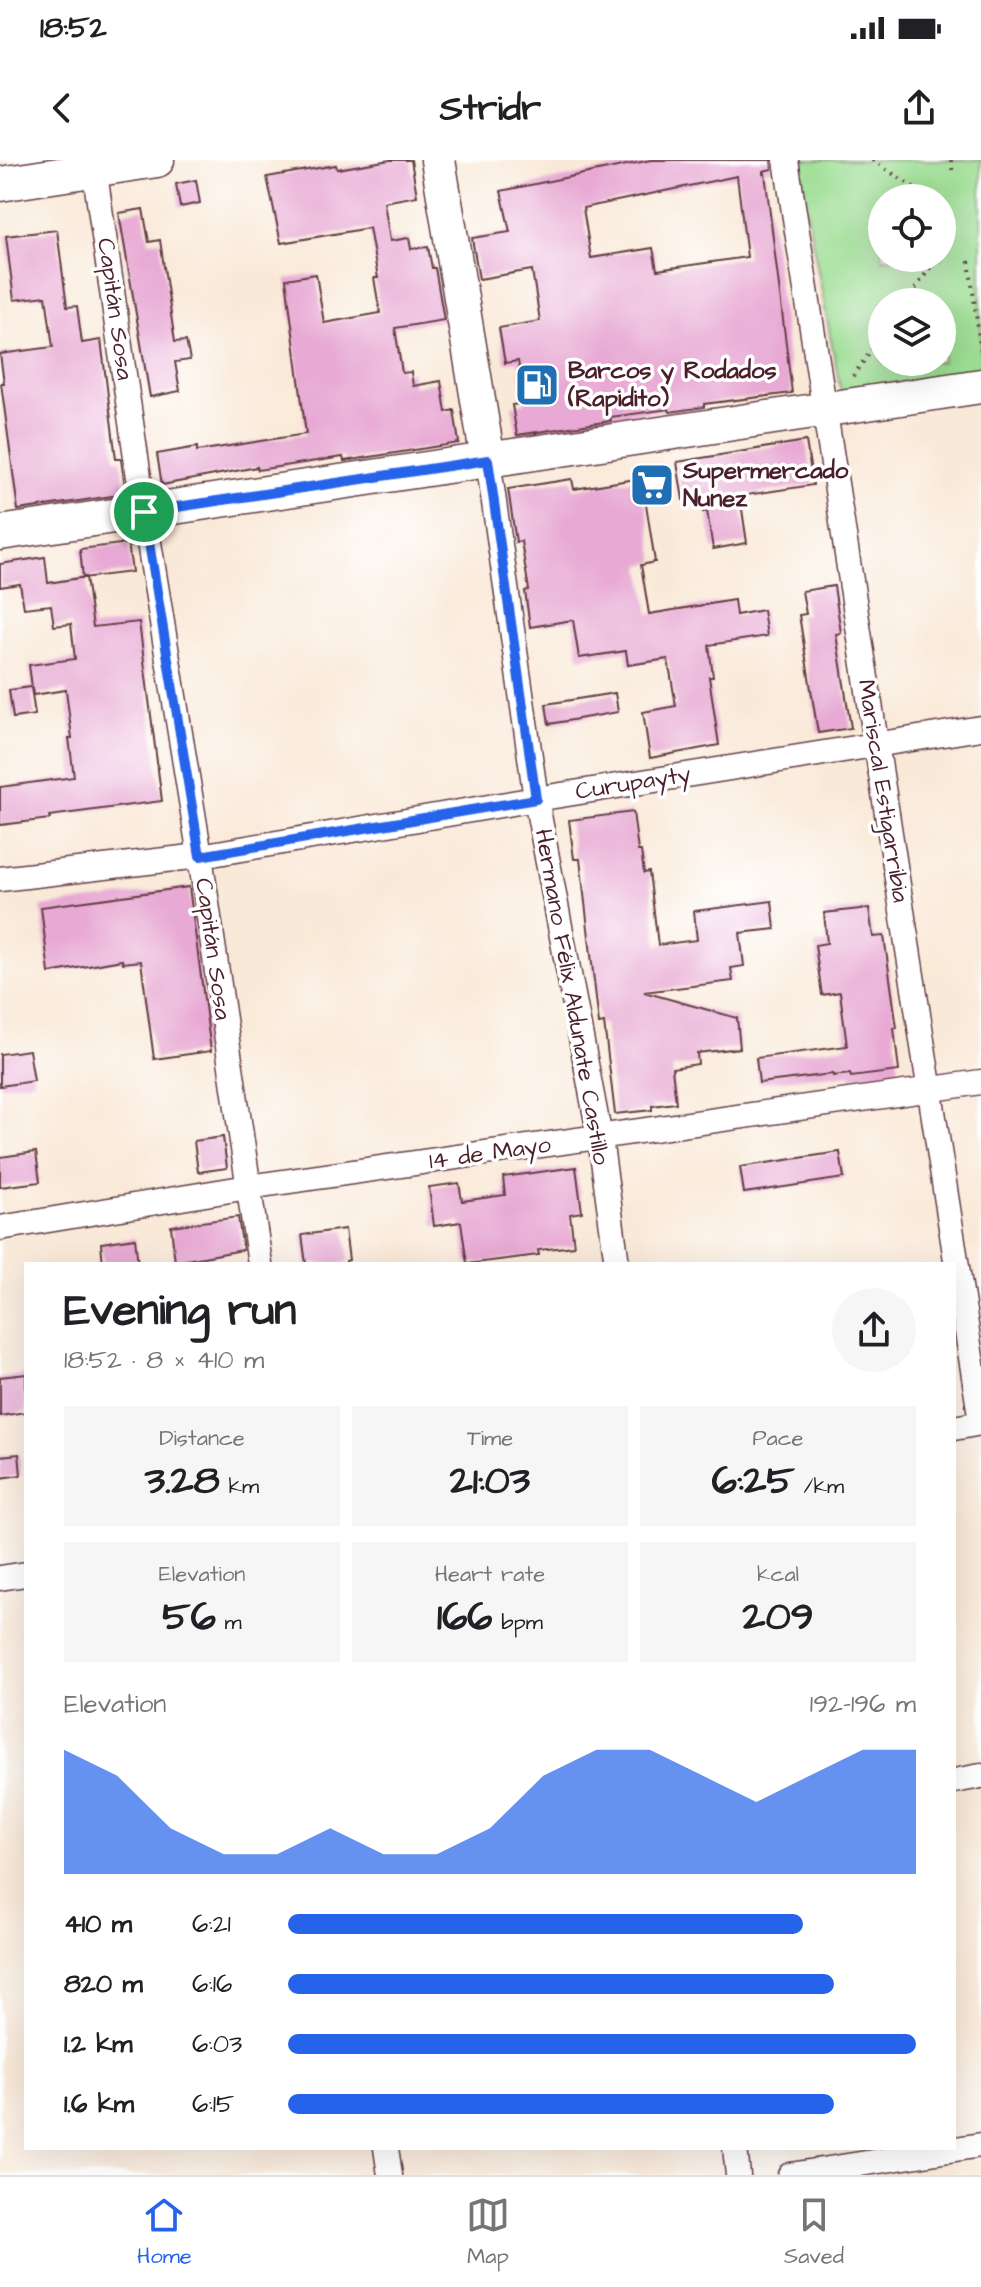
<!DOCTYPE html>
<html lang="en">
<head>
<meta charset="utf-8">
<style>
	body { margin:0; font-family:"Architects Daughter",sans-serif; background:#f6f6f6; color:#202124; height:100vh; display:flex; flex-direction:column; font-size:30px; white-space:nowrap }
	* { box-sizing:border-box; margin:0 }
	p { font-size:26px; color:#757577 }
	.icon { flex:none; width:44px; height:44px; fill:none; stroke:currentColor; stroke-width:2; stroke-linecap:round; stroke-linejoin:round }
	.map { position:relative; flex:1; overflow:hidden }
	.details { position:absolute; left:24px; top:1102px; width:932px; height:888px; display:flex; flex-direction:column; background:#fff; border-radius:0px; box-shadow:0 8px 32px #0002 }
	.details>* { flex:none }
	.controls { position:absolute; left:868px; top:24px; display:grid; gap:16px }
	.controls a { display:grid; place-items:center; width:88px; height:88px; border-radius:50%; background:#fff; box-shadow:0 8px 32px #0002; font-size:40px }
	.pin { position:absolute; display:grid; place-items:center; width:68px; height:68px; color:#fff; margin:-34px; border:4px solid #fff; border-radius:50%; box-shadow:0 2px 8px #0007 }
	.round { display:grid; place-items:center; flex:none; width:84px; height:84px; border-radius:42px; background:#f6f6f6 }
	.head { display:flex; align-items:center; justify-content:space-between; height:136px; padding:0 40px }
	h1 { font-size:44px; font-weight:700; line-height:60px }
	.figures { display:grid; grid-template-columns:repeat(3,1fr); gap:12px; height:136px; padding:8px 40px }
	.figures div { display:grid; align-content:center; border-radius:0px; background:#f6f6f6; text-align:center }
	.figures b { font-size:40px; font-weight:700 }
	.figures small { font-size:22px; font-weight:400 }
	.figures p { font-size:22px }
	.chart { height:224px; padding:16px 40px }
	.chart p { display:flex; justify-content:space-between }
	.chart svg { width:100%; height:144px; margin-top:8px; fill:#2563eb; opacity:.7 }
	ul { padding:0 40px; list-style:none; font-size:26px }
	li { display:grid; grid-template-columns:128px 96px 1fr; align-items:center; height:60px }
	li i { height:20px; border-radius:10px; background:#2563eb }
	.status { display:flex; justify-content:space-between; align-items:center; height:56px; padding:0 40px; background:#fff; direction:ltr }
	.status svg { height:22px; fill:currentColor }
	header { display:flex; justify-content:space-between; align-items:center; height:104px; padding:0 40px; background:#fff; font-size:36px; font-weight:700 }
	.tabs { display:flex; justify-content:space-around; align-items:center; height:112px; border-top:2px solid #e0e0e0; background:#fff; font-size:22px; color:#757577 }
	.tabs a { display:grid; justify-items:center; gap:4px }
	.tabs .on { color:#2563eb }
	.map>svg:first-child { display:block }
	.green { fill:#9cdd93; stroke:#737e5f; stroke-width:2; fill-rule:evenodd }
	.building { fill:#e8aad4; fill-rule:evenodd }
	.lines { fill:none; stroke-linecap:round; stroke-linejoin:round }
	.minor-casing { stroke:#643d45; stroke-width:27 }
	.secondary-casing { stroke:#643d45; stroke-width:37 }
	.path { stroke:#643d45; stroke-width:4; stroke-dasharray:2 6; stroke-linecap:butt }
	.minor { stroke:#fff; stroke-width:24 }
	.secondary { stroke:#fff; stroke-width:34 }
	.route-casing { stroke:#fff; stroke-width:16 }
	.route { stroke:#2563eb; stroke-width:10 }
	.labels { text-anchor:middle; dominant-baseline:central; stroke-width:7; stroke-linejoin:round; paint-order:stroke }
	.street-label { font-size:24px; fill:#4a1f2b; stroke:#fff }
	.poi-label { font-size:24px; font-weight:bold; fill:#4a1f2b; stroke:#fff; text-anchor:start }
</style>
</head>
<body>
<div class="status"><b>18:52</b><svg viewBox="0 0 49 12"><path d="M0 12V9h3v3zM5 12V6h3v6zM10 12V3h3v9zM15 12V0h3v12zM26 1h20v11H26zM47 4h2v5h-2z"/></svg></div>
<header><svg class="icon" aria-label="back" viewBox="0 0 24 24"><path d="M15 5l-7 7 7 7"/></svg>Stridr<svg class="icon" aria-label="share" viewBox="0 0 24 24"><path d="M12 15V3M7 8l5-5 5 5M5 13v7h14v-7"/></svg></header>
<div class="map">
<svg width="981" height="2015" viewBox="0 0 981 2015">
	<rect width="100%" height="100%" fill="#fff"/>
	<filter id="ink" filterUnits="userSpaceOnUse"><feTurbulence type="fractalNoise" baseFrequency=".0125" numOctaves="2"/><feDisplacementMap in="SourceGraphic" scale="16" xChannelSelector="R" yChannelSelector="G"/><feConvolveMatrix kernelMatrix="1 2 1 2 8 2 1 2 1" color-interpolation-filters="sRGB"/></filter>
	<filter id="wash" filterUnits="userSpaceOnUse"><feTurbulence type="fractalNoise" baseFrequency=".006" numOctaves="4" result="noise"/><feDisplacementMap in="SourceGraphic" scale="32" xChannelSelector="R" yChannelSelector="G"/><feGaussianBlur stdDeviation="1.8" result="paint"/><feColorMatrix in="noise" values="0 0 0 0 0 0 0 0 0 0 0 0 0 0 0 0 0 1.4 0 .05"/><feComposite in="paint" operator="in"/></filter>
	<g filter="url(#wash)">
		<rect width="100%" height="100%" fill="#f9e9d8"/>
		<path class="green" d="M797,0H981V210L841,233ZM882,38H942V98H882ZM882,142H942V202H882Z"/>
		<g id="blocks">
			<path class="building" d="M390,0H411L417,36L384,42L390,81L409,78L411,89L428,87L432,108H435L444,160L395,168L402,213L411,212L413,226L441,221L446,252L454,250L459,283L344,301L343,297L258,310L257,307L162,325L157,294L197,287V291L306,274L286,119L316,114L324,163L380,153L374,118H378L369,68L281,83L267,17L336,5L337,9Z
				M651,0H771L772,9L763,11V14L765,13L792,233L704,244V247L670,252L669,249L610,257L611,261L517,275L512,245L525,243L518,201L505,203L499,168L540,161L532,110L479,119L472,78L510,72L501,31ZM737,16L747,97L657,110L653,88L591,98L583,48Z
				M196,20L200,43L180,47L176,24Z
				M143,49L149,82L160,80L175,182L186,181L190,200L175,202L180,231L150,237L119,53Z
				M57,70L67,147L77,146L82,183L101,180L116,299H121L126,334L18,350L1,223H4L0,194L53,187L46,136L14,140L6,76Z
				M806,281L813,325L740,336L747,383L713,389L707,351L703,352L701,338L683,340L677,302Z
				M642,318L655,402L641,405L649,454L734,440L736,455L763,450L767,476L709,485L713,517H709L719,585L650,598L643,552L676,546L668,499L628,505L626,491L579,498L573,460L530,467L525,431L529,430L521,381L516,382L508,329L572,319L574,329Z
				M128,383L132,412L83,418L80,389Z
				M45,397L48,423L86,417L93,467L139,462L162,641L49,656L50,659L0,665V627L74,617L69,578H72L66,530L33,535L29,505L75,499L71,464L54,466L51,445L24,448L20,424L0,427V404Z
				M834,426L841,473L836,474L851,568L818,573L799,455L806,454L802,431Z
				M31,527L35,555L13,558L9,530Z
				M615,533L618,552L549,564L546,544Z
				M633,652L638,691H641L644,713L649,712L658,785L697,780L694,751L772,741L775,769L740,773L744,806L731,808L733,821L644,832L737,858L740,888L697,893L698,904L672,908L676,943L652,946V950L615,954L604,863L599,864L580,699H574L569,660Z
				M189,727L211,891L154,899L141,801L123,803L122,800L49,813L41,747Z
				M869,748L873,777L884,776L897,868H894L899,911L851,917L850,914L833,916V914L759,923L756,898L847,886L840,832L822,835L815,785L827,783L824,753Z
				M29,890L34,921L0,926V894Z
				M223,977L227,1008L198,1012L194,981Z
				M36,992L40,1022L0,1027V997Z
				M840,992L844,1018L744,1033L740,1007Z
				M576,1007L582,1052L570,1054L574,1086L538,1090L539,1095L467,1104L461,1062L434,1066L429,1027L459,1023L462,1041L505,1035L503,1017Z
				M238,1057L243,1090L175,1102L171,1066Z
				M345,1069L349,1100L346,1101V1104H306L302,1075Z
				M135,1078L138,1104H103L101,1083Z
				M26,1214V1252L0,1256V1217Z
				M19,1294L21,1315L0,1318V1296Z"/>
		</g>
	</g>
	<g filter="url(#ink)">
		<use href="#blocks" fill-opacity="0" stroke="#643d45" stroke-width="2"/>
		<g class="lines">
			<g class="minor-casing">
				<path id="minor" d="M93,0L144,352L200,696L260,1104
					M786,0L981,1262
					M488,300L536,639L600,978L617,1104
					M0,719L200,696L536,639L981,568
					M0,1068L248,1027L981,922
					M954,1268L981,1263
					M0,1418L26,1414
					M954,1621L981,1616
					M386,1988L390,2015
					M735,1988L738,2015
					M790,2015L981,1985"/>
			</g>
			<g class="secondary-casing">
				<path id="secondary" d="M438,0L488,300
					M0,24L157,0
					M0,373L981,226"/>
			</g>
			<path class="path" d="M872,0L927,36
				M951,0L953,14
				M969,101L981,192
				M906,142L937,98
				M853,216L882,176"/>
			<use href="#minor" class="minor"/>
			<use href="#secondary" class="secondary"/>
		</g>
	</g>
	<g class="lines" filter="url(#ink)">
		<g class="route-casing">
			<path id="route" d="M488,300L536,639L200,696L144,352Z"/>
		</g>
		<use href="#route" class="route"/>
	</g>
	<defs>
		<g id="fuel-square" transform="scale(2.3)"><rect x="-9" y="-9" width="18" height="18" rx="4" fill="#1f6fb2" stroke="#fff"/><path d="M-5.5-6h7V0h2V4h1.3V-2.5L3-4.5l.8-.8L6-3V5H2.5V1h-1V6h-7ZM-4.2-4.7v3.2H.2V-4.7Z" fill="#fff"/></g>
		<g id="supermarket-square" transform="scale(2.3)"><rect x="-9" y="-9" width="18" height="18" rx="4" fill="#1f6fb2" stroke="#fff"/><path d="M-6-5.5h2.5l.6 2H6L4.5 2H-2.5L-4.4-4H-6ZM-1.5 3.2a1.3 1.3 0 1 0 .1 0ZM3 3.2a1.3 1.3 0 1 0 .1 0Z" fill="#fff"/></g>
	</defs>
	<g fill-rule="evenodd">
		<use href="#fuel-square" x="537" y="225"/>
		<use href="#supermarket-square" x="652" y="325"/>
	</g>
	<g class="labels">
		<g class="street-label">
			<text transform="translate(115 149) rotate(82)">Capitán Sosa</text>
			<text transform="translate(633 623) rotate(-9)">Curupayty</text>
			<text transform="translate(883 631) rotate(81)">Mariscal Estigarribia</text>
			<text transform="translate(213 789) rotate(82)">Capitán Sosa</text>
			<text transform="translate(572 837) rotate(80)">Hermano Félix Aldunate Castillo</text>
			<text transform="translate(490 993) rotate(-8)">14 de Mayo</text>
		</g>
		<g class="poi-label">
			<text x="568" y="211">Barcos y Rodados<tspan x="568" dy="28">(Rapidito)</tspan></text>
			<text x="683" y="311">Supermercado<tspan x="683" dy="28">Nunez</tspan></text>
		</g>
	</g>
</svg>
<div class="controls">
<a><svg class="icon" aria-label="locate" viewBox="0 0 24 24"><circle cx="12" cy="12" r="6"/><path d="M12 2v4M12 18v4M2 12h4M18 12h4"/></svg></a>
<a><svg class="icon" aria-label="layers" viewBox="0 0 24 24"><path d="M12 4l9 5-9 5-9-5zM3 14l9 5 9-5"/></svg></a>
</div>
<div class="pin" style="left:144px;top:352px;background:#1e9e55"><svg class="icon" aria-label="arrive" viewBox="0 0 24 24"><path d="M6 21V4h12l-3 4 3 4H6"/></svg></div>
<section class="details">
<div class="head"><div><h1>Evening run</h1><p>18:52 · 8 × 410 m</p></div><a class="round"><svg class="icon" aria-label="share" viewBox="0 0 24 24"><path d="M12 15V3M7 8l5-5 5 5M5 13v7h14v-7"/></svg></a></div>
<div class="figures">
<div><p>Distance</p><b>3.28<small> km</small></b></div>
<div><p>Time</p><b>21:03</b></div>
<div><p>Pace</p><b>6:25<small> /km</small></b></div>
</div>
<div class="figures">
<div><p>Elevation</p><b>56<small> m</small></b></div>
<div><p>Heart rate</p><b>166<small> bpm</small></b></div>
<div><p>kcal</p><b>209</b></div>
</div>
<div class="chart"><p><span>Elevation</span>192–196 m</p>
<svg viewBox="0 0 160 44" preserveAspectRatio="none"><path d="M0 44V6L10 14L20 30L30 38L40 38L50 30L60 38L70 38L80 30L90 14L100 6L110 6L120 14L130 22L140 14L150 6L160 6V44z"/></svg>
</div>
<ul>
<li><b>410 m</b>6:21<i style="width:82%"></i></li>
<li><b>820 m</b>6:16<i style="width:87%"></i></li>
<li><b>1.2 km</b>6:03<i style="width:100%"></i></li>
<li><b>1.6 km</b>6:15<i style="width:87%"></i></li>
</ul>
</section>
</div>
<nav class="tabs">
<a class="on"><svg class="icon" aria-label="home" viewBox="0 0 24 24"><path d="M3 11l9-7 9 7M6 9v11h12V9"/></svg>Home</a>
<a><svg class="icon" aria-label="map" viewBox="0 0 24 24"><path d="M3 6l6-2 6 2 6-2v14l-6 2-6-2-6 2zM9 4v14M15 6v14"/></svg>Map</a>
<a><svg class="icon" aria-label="saved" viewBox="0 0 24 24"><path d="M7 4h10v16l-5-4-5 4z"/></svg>Saved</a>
</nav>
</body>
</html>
